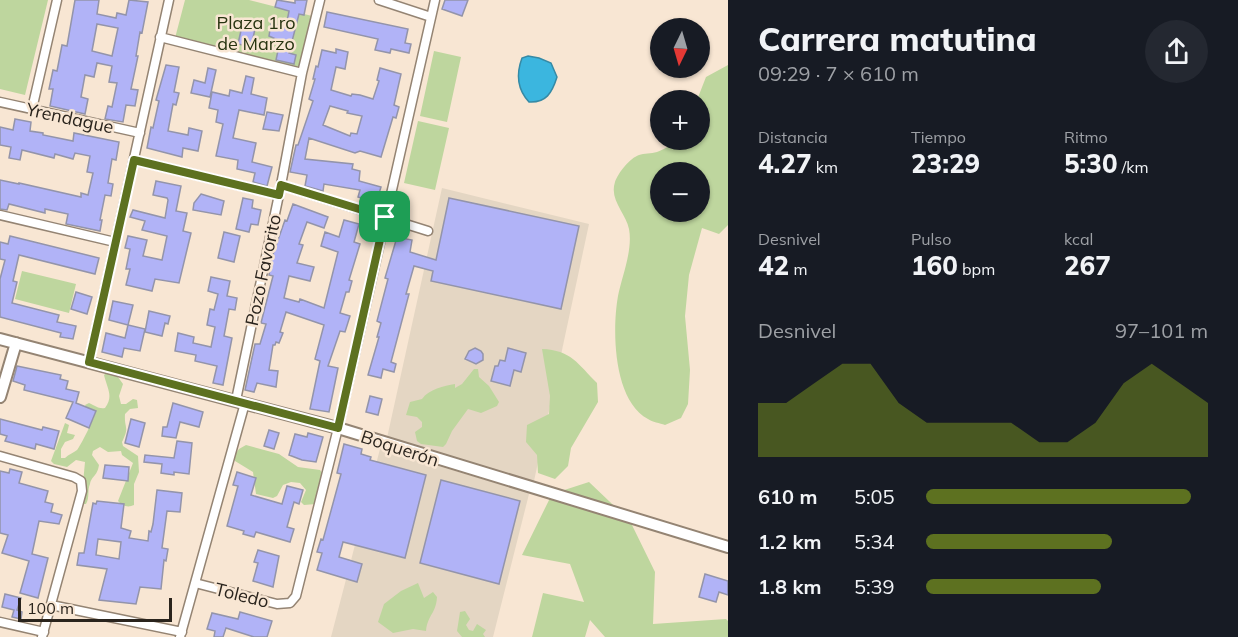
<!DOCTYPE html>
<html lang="es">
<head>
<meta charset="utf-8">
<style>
	body { margin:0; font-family:Mulish,sans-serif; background:#242831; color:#f1f3f6; height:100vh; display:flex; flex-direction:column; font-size:22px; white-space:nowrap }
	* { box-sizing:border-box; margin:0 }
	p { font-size:20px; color:#9ea1a6 }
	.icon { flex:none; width:33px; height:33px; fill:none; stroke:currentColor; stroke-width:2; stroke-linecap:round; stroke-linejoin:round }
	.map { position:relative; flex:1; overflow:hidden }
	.sheet { display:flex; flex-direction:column; background:#171b24; width:510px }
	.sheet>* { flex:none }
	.needle { width:39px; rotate:185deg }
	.fabs { position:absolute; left:650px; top:18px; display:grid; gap:12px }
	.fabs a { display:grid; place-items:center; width:60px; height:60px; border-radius:50%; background:#171b24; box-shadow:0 2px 4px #0004; font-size:30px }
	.scale { position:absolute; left:18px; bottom:15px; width:154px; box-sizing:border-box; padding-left:6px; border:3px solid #2a241d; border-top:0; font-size:16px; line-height:21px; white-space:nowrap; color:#2a241d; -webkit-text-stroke:4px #f8e6d3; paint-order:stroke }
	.pin { position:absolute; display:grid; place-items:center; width:51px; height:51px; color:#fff; margin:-26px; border-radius:12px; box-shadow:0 3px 9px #0006 }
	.round { display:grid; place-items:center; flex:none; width:63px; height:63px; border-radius:32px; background:#242831 }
	.overview { display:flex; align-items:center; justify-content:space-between; height:102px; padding:0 30px }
	h1 { font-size:33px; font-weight:800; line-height:45px }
	.stats { display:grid; grid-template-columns:repeat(3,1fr); gap:9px; height:102px; padding:6px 30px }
	.stats div { display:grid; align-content:center }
	.stats b { font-size:26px; font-weight:800 }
	.stats small { font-size:16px; font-weight:400 }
	.stats p { font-size:16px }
	.chart { height:168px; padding:12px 30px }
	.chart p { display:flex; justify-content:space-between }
	.chart svg { width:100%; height:108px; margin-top:6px; fill:#5d7120; opacity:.7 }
	ul { padding:0 30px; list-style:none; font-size:20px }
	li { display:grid; grid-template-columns:96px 72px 1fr; align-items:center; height:45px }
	li i { height:15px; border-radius:8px; background:#5d7120 }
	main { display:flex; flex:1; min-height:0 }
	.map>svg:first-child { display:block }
	.industrial { fill:#e4d6c3 }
	.green { fill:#bed69e; fill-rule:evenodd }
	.water { fill:#3bb6df; stroke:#368aa5; stroke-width:1.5 }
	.building { fill:#b1b3f7; stroke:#9394aa; stroke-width:1.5; fill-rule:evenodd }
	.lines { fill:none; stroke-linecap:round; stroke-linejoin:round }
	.minor-casing { stroke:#948473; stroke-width:11 }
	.tertiary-casing { stroke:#948473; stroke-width:14 }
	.minor { stroke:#fff; stroke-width:8 }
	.tertiary { stroke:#fff; stroke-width:10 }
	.route-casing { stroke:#fff; stroke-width:12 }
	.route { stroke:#5d7120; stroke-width:8 }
	.labels { text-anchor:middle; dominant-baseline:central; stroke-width:5; stroke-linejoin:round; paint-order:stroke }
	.park-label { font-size:18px; fill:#273410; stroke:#f8e6d3 }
	.street-label { font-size:18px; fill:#2a241d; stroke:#f8e6d3 }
</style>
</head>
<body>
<main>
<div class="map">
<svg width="728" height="637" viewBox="0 0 728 637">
	<rect width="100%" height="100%" fill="#f8e6d3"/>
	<path class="industrial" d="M442,188L589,224L534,481L387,438Z
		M380,449L527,492L529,494L493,637H331Z"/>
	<path class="green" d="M0,0H48L25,95L0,89Z
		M185,0H249L312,16L298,73L174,42Z
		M434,51L461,57L447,122L420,116Z
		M728,65V225L719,234L702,228L689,275L685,316L690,370L688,404L681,418L665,425C660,423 652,422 648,419C613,400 612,330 618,296C622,276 633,250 629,229C626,213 609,200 615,182C618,173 630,158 639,155C644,153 651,154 657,152C678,143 674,140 699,140V100H697L706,77ZM660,172H699V212H660Z
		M418,121L449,128L435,190L404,183Z
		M22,271L76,284L69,313L15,299Z
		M542,349C571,350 578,364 597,383L598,402L571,448L568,466L555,479L538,473L537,455L526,442L527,425L549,414L550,396Z
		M474,369H478L479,377L489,386L499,402L497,406L481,413L468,409L452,431L446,444L443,447L421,444L417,441L415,432L422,427V422L417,417L406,415L410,402L422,399C429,389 444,386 455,384V388L462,384Z
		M107,372L115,373L123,384L119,396L121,404H126L133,399L137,400L138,408L130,409L125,414C124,429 130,426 122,442L123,446L138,456L139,472L134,484V505C128,508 122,506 118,501L133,463L122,455L121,451L108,452L100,447L93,451L92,455L99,465C97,477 92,475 90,484C87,491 90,497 86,504H81L85,462L76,460L67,467L54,464L51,461L65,423L69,425L67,433L75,435L73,439L65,442L61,449V458H65C69,454 73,453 77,450C80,447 95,417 95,413L87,409L85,405L89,403C96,406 98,409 105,408C114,396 107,388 104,375Z
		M246,445L279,454L298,467L320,470L323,474L316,504L304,505L301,502L306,490L300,483L291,482L283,485L277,496L273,498L256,494L253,472L235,461L234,456L239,449Z
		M589,482L630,521L655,572L653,624L726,619L728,621V637H605L590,620L585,637H532L543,593L584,602L570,564L522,555L552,494Z
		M418,583L424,598L433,592L437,597C436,614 428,614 426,631L413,629L393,633L378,622L384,604L401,591Z
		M465,611L470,619L466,625L469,630L473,631L477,624L486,630L483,634L485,637H462L457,631L460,612Z"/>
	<path class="water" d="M528,56L539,58L551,63L557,77C552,93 546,103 529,102C517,89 516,74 522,58Z"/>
	<path class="building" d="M75,0H99L97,14L116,18L117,13L126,15L129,0L148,2L142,33L140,32L136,56H138L131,89L138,90L135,106L126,105L123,122L105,119L108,106L112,107L117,83L109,82L112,66L97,63L94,77L85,75L81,97L88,99L85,114L50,106L53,89H49L53,70L57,71L62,45L67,46ZM97,24L118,28L112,56L92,51Z
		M277,0L295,3V0H307L304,15L299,14L289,53L296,55L294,64L276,60L280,41L269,36L271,24L286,27L289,11L275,7Z
		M445,0H468L462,16L442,9Z
		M327,12L408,29L405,43L411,44L409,53L391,49L390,53L375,50L378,39L324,27Z
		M242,26L255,29L251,47L238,44Z
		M336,49L348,52L345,69L336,67L331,90L351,96L352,94L360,95L373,99L379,81L377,80L380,68L401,74L394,105L399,107L396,118L393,117L381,157L360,151L355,153L309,138L305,159L353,164L352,169L360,171L359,181L381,187L376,203L358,197L360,190L324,184L323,191L305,186L307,175L290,172L296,145H298L313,101L309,99L315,79H313L316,66L318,67L322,50L336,53ZM330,106L348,111L347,113L362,116L357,134L351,133L350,136L323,125Z
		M166,65L179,67L174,92L179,93L176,105L173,104L168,131L188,135L189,128L202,131L198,151L183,148L182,157L147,148L151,127L153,128L159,101L156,100Z
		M208,68L216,70L210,97L191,93L194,80L205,83Z
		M246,76L254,78L251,94L267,98L264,115L239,110L233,138L256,143L252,162L272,167L267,186L253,182L255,173L237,169L238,160L216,156L223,124L216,122L218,110L209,108L212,92L229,96L230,90L242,93Z
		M267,112L283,115L279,131L263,129Z
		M15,119L31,122L30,131L43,133V135L73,141L74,133L119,142L116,160L112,159L108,183L113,184L111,196L105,195L100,220H102L100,231L66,224L68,214L45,209V213L9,204L7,210L0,209V180L19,184V183L81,197V193L88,195L93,173L87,172L90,156L75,153L73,159L55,154L54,158L22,150L20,160L9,158L11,147L0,145V127L13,130Z
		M156,181L181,186L176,211L187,213L183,231L191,233L179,283L155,279L152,291L126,285L130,269H126L130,249L125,248L128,236L147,240L143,256L162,260L167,236L142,230L145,221L130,217L133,210L165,218L168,200L167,198L153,195Z
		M201,194L224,201L221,215L193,210L194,203Z
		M243,198L253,200L252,208L261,210L258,225L251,224L249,232L236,229Z
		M449,198L579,226L561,309L431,281L433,271L414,266L406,294H409L391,362L396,364L394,372L383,369L381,378L368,375L379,337H377L381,323L377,321L388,279L385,278L397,237L412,240L410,252L436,260Z
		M293,204L328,217L324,228L307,222L299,244L303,245L297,263L314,267L310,281L289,276L284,298L299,302L300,299L324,308L338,252L321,246L325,232L339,237L344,220L359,224L354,242L360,244L349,280L352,281L349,292H346L340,313L350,316L345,332L340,331L328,366L338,368L329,412L310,409L320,361L315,359L324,325L286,312L280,332L283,333L279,343L276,342L275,345H273L269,370L278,371L276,387L257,383L254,392L245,390L255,344H260L266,324L261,323L273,276L269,275L272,257L285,220L287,221Z
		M224,232L240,236L234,262L218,258Z
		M10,236L99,258L95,274L19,255L13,281L17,282L12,303L59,315L57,322L76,326L73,339L60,337L61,333L0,317V279L5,260L0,259V242L8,244Z
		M211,277L230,281L227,296L237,298L235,310L229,309L224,336L232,338L223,385L213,383L217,366L195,361L196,355L175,351L178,333L194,337L193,343L211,347L215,327L207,325L210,309L214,310L218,294L208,291Z
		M76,292L92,297L87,314L71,309Z
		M113,301L133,305L128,325L145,329L140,351L124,348L122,357L102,352L106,333L125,338L128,325L109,320Z
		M149,311L170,316L168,324L165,323L162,336L145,332Z
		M475,348L481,351L483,354V360L476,364L465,359L469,351Z
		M508,348L526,353L521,372L514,370L510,386L491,381L495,366H498L500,360L505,361Z
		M17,366L61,375L60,379L68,381L66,389L79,392L76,403L96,411L89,428L66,418L73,402L24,390L25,385L13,381Z
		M370,396L382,399L378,415L366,412Z
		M173,403L203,412L199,427L180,422L176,438L162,436L163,427H167Z
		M0,419L42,430L43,427L59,431L54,449L36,444L35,449L5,441L7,436L0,434Z
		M131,419L145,423L139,447L125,443Z
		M269,430L279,433L274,449L264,446Z
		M308,433L323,437L316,462L302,460L289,455L295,434L307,437Z
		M177,441L192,443L189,474L174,472V475L161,473L162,464L144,462L145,455L174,458Z
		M344,444L362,449L361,454L371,457L370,460L426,475L405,558L343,542L339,557L362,564L357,582L317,570L322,553L317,552L321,539L323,540L341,474L337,473Z
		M105,465L129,467L128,481L103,478Z
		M10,469L22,472L19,483L48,491L45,502L53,504L51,512L62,515L59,524L39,521L32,554L48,558L38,598L20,593L29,561L2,553L8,535L0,533V471L9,473Z
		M237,472L256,478L251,495L282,504L287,486L303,490L299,504L294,502L287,527L294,529L290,542L256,532L254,537L243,534L244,531L227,526L238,486L233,485Z
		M441,480L520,501L499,584L420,563Z
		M157,490L182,493L180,512L167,511L162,548L168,549L166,561L164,560L161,589L140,587L136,604L99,600L107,569L77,565L79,553H84L93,503L96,504L97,501L124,504L121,528L131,531L129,538L148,541L149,531L151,532L153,524ZM98,539L121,542L119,559L96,555Z
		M258,550L279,556L273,587L253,581L258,563L254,562Z
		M705,574L728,581V595L719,592L716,602L699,597Z
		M5,594L21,598L17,610L22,612L21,619L12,617L14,610L2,607Z
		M240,612L272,621L267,637H254L226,628L223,637H214L215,631L207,629L212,613L238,619Z"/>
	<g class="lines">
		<g class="minor-casing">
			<path id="minor" d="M379,0L431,17
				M160,37L302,73
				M0,102L140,133
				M32,109L57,0
				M134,160L279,195
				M281,185L428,231
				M0,215L115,242
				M89,362L169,0
				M236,400L281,185L302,73L320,0
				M0,456L74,477L81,481L82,491L42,637
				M195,583L277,604L290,603L296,596L338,428L435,0
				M51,605L182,632
				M0,622L44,632
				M180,637L245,403"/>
		</g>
		<g class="tertiary-casing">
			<path id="tertiary" d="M0,339L338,428L728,547
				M0,397L16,343"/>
		</g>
		<use href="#minor" class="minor"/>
		<use href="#tertiary" class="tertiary"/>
	</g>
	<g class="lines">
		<g class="route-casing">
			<path id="route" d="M134,160L279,195L281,185L385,217L338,428L89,362Z"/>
		</g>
		<use href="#route" class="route"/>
	</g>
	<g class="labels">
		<g class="park-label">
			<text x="256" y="22">Plaza 1ro<tspan x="256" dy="21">de Marzo</tspan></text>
		</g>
		<g class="street-label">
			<text transform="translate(70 118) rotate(12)">Yrendague</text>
			<text transform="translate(263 270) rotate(-78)">Pozo Favorito</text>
			<text transform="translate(400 448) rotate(18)">Boquerón</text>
			<text transform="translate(242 595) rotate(14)">Toledo</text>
		</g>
	</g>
</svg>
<div class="fabs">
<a><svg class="needle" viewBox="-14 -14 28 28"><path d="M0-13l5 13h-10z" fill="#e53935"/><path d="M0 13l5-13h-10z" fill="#9ea1a6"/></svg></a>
<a>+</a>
<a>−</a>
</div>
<div class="scale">100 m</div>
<div class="pin" style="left:385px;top:217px;background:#1e9e55"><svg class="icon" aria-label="arrive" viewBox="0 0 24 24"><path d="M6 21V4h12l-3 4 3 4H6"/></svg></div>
</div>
<section class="sheet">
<div class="overview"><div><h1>Carrera matutina</h1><p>09:29 · 7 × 610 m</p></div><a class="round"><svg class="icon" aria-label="share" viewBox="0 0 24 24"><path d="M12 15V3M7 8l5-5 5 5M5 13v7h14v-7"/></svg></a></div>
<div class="stats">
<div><p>Distancia</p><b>4.27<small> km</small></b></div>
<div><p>Tiempo</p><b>23:29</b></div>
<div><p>Ritmo</p><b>5:30<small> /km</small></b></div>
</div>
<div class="stats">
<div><p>Desnivel</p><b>42<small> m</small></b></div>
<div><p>Pulso</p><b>160<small> bpm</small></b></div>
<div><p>kcal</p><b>267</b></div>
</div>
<div class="chart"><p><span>Desnivel</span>97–101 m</p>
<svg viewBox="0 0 160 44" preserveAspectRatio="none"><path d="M0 44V22L10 22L20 14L30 6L40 6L50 22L60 30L70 30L80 30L90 30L100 38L110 38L120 30L130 14L140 6L150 14L160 22V44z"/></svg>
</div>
<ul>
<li><b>610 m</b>5:05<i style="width:94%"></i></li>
<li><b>1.2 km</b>5:34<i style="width:66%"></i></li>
<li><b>1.8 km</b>5:39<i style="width:62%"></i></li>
</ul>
</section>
</main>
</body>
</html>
